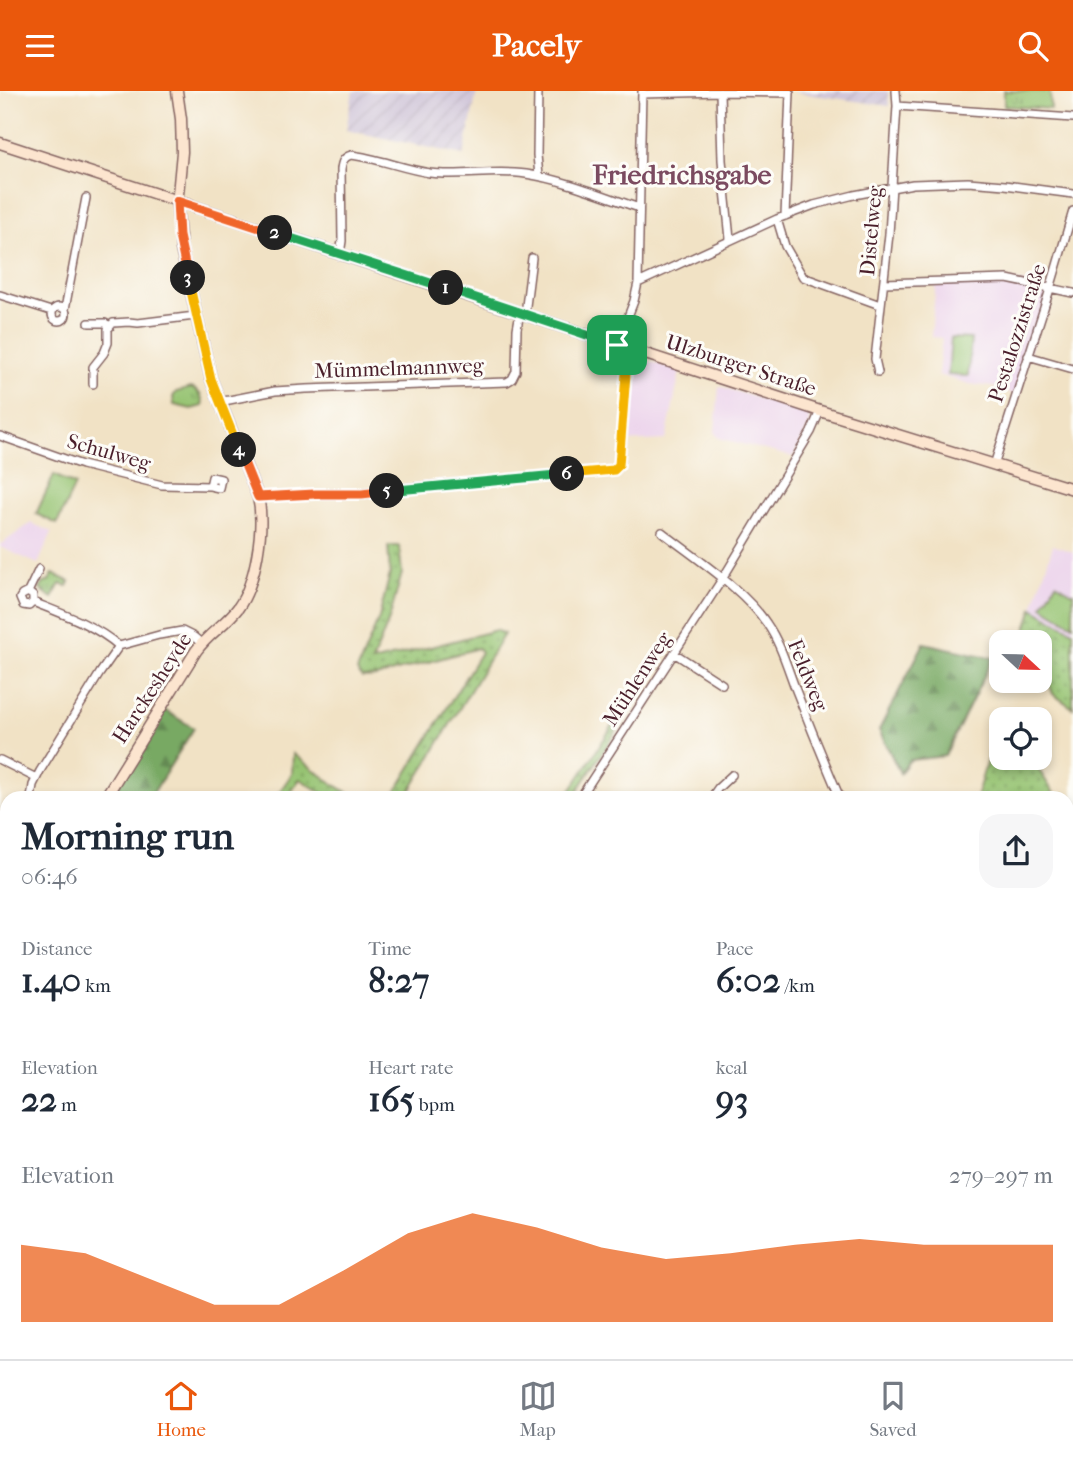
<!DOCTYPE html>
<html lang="en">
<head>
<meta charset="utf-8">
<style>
	body { margin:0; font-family:"IM FELL French Canon",serif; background:#f6f6f7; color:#1f2937; height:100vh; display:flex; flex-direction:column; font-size:26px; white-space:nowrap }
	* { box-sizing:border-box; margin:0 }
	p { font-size:23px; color:#747a83 }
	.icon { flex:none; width:38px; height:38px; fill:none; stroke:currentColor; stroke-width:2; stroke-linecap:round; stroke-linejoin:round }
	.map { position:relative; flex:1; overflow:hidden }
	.sheet { position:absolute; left:0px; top:700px; width:1074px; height:569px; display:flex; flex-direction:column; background:#fff; border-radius:21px 21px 0 0; box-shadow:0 4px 10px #0003 }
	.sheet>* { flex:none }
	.needle { width:46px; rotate:112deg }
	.controls { position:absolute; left:989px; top:539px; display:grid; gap:14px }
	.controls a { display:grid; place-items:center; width:63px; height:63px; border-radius:14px; background:#fff; box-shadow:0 4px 10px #0003; font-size:35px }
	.pin { position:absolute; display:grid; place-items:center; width:60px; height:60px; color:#fff; margin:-30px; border-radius:14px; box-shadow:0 4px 10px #0006 }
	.km { position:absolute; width:35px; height:35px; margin:-18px; border-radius:50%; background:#222; color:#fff; font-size:19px; line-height:35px; text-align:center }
	.round { display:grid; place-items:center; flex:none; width:74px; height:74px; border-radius:21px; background:#f6f6f7 }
	.head { display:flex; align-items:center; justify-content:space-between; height:119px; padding:0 21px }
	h1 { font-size:38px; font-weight:700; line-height:52px }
	.metrics { display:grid; grid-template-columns:repeat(3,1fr); gap:10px; height:119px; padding:7px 21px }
	.metrics div { display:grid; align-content:center }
	.metrics b { font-size:35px; font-weight:700 }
	.metrics small { font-size:19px; font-weight:400 }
	.metrics p { font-size:19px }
	.chart { height:196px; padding:14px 21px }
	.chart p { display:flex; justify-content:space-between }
	.chart svg { width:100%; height:126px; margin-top:7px; fill:#ea580c; opacity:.7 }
	header { display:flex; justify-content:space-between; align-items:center; height:91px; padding:0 21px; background:#ea580c; color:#fff; font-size:32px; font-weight:700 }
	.tabs { display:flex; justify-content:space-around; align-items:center; height:98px; border-top:2px solid #e0e1e3; background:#fff; font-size:19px; color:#747a83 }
	.tabs a { display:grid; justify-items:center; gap:4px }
	.tabs .current { color:#ea580c }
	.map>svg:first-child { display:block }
	.built { fill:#ebd1eb }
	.industrial { fill:url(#industrial-furrows) }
	.grass { fill:url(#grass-dots); stroke:#70714e; stroke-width:2 }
	.forest { fill:url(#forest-firs); stroke:#616447; stroke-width:2 }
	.park { fill:url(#park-tufts); stroke:#70714e; stroke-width:2 }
	.pitch { fill:#95c371; stroke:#70714e; stroke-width:2 }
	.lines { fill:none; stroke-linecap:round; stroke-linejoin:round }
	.stream { stroke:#43afc2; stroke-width:2 }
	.street-casing { stroke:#846361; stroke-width:10 }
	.secondary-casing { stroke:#846361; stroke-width:13 }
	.street { stroke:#fff; stroke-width:7 }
	.secondary { stroke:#fce5cf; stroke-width:10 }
	.split-1-casing { stroke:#fff; stroke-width:14 }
	.split-2-casing { stroke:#fff; stroke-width:14 }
	.split-3-casing { stroke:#fff; stroke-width:14 }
	.split-4-casing { stroke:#fff; stroke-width:14 }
	.split-5-casing { stroke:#fff; stroke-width:14 }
	.split-6-casing { stroke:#fff; stroke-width:14 }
	.split-7-casing { stroke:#fff; stroke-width:14 }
	.split-1 { stroke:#22a559; stroke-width:9 }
	.split-2 { stroke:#22a559; stroke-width:9 }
	.split-3 { stroke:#f0652b; stroke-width:9 }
	.split-4 { stroke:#f5b400; stroke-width:9 }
	.split-5 { stroke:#f0652b; stroke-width:9 }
	.split-6 { stroke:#22a559; stroke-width:9 }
	.split-7 { stroke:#f5b400; stroke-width:9 }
	.labels { text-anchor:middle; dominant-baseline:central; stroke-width:6; stroke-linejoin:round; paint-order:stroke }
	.street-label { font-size:21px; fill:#4a1f2b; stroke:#fdfcf7 }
	.district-label { font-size:28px; font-weight:bold; fill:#7b4b60; stroke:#fdfcf7 }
</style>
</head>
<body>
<header><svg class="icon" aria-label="menu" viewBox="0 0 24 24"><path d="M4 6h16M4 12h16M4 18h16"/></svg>Pacely<svg class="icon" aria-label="search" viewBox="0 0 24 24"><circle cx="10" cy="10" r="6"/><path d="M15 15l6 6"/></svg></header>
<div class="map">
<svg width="1073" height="1268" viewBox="0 0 1073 1268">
	<defs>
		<pattern id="industrial-furrows" width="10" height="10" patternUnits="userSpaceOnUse" patternTransform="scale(1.75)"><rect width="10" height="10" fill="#cbbfd5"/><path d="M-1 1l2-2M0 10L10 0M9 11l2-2" fill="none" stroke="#b0a4b7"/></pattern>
		<pattern id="grass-dots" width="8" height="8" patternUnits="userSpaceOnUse" patternTransform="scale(1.75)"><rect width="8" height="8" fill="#95c371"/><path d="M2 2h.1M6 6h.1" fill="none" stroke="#7c9e5d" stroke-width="1.8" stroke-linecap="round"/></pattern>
		<pattern id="forest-firs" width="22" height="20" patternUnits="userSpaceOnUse" patternTransform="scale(1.75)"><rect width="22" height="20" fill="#78a963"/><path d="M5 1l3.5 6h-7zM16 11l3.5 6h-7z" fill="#648952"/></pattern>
		<pattern id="park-tufts" width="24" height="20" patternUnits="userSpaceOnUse" patternTransform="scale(1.75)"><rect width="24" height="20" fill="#95c371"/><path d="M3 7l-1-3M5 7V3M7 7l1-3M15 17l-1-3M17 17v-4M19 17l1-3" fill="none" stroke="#7c9e5d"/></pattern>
	</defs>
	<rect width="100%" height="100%" fill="#fdfcf7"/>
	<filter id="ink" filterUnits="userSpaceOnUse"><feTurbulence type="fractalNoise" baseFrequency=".0143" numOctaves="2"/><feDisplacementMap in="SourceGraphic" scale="14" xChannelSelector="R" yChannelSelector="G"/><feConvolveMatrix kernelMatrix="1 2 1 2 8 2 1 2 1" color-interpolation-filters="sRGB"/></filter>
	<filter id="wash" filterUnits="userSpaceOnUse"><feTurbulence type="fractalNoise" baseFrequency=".00686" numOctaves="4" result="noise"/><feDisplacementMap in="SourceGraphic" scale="28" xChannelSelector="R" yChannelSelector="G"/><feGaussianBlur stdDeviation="1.57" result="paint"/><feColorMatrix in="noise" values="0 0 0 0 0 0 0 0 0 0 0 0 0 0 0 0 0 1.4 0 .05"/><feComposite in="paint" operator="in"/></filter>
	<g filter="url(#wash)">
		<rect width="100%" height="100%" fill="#f1e2c5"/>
		<path class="built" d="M1007,188L1050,198L1016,304L993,296L970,293L938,284L942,247L931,246L936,191Z
			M636,266L680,280L666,349L624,351Z
			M719,295L809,324V334L793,366L719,347L715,342Z
			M31,432L52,441L38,473L0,456V454Z
			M1053,454L1073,461V540L1033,517Z"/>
		<path class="industrial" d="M353,0H477L464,64L346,39Z
			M794,0H888L889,15L794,1Z"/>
		<path class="grass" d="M388,455H399L402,482L389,529L372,571L496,539L504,543L406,707H392L481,561L478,557L376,586L362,587L357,580L379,527L390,483Z
			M1033,517L1073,540V617L1053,603L1050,595L1040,585V551H1022Z
			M639,594L644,597L573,707H566Z
			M1001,621L1006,628H1001V667H1031L1057,707H976Z
			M293,663L332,692L356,707H330L300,688L286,707H275L292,683Z
			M0,1085L7,1090V1258L0,1255Z
			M15,1262H89L85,1268H29Z"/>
		<path class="forest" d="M924,552L993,567L945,665L910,669L900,682L879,639Z
			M164,619L194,637L150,707H120L113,703Z"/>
		<path class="park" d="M1004,0H1050L1051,18L1004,15Z
			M191,297C201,301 202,305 203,315L191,318L174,314L173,306L176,301Z
			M53,483L70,491L68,495L60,493L52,507L40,498L44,492L48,491Z"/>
		<path class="pitch" d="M951,247L971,248L968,285L948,284Z
			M54,384L75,394L57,433L36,423Z
			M1056,492L1073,502V534L1042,515Z"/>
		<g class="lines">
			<path class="stream" d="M669,1262L680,1268
				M872,1262L891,1268
				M646,1268L650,1262
				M699,1268L705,1262"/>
		</g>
	</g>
	<g filter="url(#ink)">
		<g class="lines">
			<g class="street-casing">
				<path id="street" d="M538,0L537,64L539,85
					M720,1L722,69L730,148
					M642,3L720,1L790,2L785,125
					M897,15L1073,27
					M777,128L785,155L803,186L880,214
					M340,163L342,150L341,78C342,70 344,66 351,64C378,67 403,78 430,82C462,86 494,78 526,83C562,88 604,105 639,117
					M638,192L777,128L814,114L854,104L913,93L968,91L1005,94L1073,103
					M884,192L1007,188L1073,202
					M0,204L51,220
					M52 223a7 7 0 1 1 14 0a7 7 0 1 1-14 0Z
					M65,218L86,107
					M525,223L532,167
					M89,232H105L110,235
					M617,254L634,210L638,192L642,0
					M1028,265L1073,278
					M878,281L875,268L889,143L897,15L896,0
					M93,293V276L104,262L108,252V238L113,232L129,231L138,232L195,225
					M219,311L275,300L306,298L507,291L512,288L516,280L517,238L520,221
					M0,345L82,374L162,394L210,395
					M994,374L1050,198L1073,120
					M212,386L221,388L219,397L210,395Z
					M258,406L315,403H362L406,397L614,379L617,377L620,371L628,257
					M662,441C694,466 745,499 767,533C781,553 788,579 797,602C811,638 825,672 840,707
					M28,501L39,478
					M33,511V505L28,501L22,504L20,507L23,514L29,515L33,511C63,523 95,534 119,555
					M674,562L722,593
					M0,669L36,687
					M31,707L33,694L40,680L100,582L119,555L159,544L182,540L194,546L201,552
					M580,707L723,487L811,341L820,320
					M711,707L718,697L732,684
					M1068,791H1073
					M1068,816L1073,801
					M1068,917L1073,913
					M1068,1061L1073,1064
					M1068,1173L1073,1177
					M418,1262L419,1268
					M1043,1262L1048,1268
					M218,1268L223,1262"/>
			</g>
			<g class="secondary-casing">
				<path id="secondary" d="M0,52L820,320L1073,398
					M105,707L196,560C208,543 226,533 238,517C256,492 265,436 258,406L211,288L181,157L177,114L182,61L181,28L177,0
					M0,878L7,866"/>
			</g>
			<use href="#street" class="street"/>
			<use href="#secondary" class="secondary"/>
		</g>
	</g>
	<g class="lines" filter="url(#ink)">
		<g class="split-1-casing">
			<path id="split-1" d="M446,197L617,254"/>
		</g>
		<g class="split-2-casing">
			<path id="split-2" d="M275,142L446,197"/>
		</g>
		<g class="split-3-casing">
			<path id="split-3" d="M188,187L179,145L177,110L275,142"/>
		</g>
		<g class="split-4-casing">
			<path id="split-4" d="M188,187L211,288L239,359"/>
		</g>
		<g class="split-5-casing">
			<path id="split-5" d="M239,359L258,406L315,403H362L387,400"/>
		</g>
		<g class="split-6-casing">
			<path id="split-6" d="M387,400L567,383"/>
		</g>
		<g class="split-7-casing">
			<path id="split-7" d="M567,383L614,379L619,374L628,257L617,254"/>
		</g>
		<use href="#split-1" class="split-1"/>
		<use href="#split-2" class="split-2"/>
		<use href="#split-3" class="split-3"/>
		<use href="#split-4" class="split-4"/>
		<use href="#split-5" class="split-5"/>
		<use href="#split-6" class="split-6"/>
		<use href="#split-7" class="split-7"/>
	</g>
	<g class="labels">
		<g class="street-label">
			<text transform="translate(871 140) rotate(-85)">Distelweg</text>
			<text transform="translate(1017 242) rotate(-72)">Pestalozzistraße</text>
			<text transform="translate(741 274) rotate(18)">Ulzburger Straße</text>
			<text transform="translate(399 277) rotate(-2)">Mümmelmannweg</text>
			<text transform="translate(109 361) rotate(16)">Schulweg</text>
			<text transform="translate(808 584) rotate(68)">Feldweg</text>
			<text transform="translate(637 588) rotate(-57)">Mühlenweg</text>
			<text transform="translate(152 597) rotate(-57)">Harckesheyde</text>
		</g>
		<g class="district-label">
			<text x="682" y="83">Friedrichsgabe</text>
		</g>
	</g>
</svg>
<div class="controls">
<a><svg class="needle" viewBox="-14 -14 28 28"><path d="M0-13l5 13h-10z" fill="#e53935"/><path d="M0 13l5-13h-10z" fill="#747a83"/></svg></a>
<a><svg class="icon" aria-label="locate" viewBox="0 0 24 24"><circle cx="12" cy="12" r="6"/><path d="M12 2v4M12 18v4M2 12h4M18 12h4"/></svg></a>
</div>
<div class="pin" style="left:617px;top:254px;background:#1e9e55"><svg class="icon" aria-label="arrive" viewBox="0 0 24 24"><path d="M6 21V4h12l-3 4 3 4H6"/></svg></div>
<b class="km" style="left:446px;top:197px">1</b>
<b class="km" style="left:275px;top:142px">2</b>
<b class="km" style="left:188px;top:187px">3</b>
<b class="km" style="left:239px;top:359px">4</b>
<b class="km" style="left:387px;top:400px">5</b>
<b class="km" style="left:567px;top:383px">6</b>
<section class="sheet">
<div class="head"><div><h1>Morning run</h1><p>06:46</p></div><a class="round"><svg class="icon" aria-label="share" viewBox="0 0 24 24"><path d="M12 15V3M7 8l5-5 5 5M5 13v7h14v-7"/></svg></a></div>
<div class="metrics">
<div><p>Distance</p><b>1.40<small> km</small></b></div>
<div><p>Time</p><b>8:27</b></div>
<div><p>Pace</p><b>6:02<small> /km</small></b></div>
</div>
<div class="metrics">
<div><p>Elevation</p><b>22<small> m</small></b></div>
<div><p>Heart rate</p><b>165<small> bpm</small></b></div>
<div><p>kcal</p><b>93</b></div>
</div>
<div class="chart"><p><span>Elevation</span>279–297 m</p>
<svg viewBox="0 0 160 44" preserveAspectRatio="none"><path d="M0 44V17L10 20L20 29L30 38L40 38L50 26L60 13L70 6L80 11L90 18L100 22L110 20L120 17L130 15L140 17L150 17L160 17V44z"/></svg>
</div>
</section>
</div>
<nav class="tabs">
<a class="current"><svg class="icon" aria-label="home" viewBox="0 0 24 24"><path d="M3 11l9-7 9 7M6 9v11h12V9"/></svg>Home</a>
<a><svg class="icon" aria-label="map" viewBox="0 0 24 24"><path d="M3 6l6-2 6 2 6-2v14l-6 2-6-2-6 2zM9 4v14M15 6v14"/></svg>Map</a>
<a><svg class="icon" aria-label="saved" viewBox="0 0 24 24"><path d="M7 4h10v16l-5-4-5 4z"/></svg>Saved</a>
</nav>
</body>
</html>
